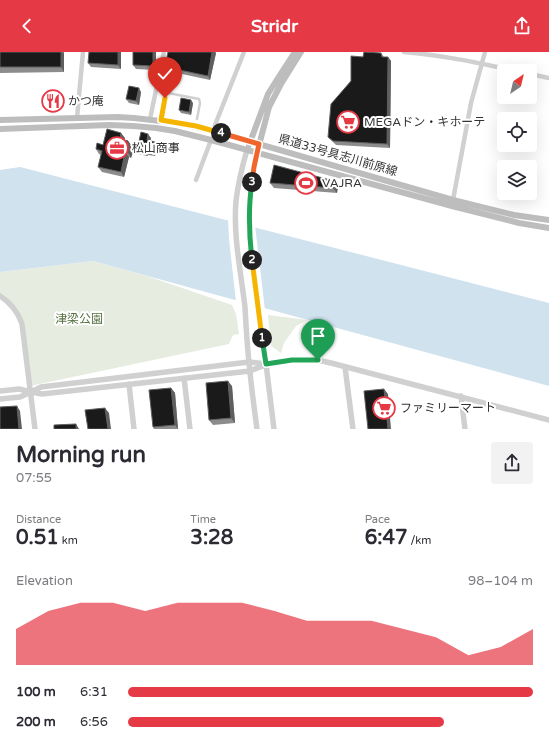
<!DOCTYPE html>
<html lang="en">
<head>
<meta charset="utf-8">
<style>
	body { margin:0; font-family:"Varela Round","Noto Sans JP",sans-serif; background:#f2f2f3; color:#2b2b33; height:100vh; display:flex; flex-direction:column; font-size:15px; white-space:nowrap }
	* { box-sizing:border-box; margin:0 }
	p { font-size:13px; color:#7c7c81 }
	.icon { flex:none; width:22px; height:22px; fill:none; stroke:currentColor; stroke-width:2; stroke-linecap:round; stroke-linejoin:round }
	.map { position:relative; height:377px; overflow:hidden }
	.drawer { display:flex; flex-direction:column; background:#fff; flex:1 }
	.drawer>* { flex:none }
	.needle { width:26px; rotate:35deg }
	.buttons { position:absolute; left:497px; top:12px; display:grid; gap:8px }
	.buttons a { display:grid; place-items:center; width:40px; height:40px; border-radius:4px; background:#fff; box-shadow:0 4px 16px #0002; font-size:20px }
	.pin { position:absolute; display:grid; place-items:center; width:34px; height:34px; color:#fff; margin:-41px -17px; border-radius:50% 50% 50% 0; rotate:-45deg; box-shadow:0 0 4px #0007 }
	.pin .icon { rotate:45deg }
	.km { position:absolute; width:20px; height:20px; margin:-10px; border-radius:50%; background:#222; color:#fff; font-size:11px; line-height:20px; text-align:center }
	.round { display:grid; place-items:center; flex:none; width:42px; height:42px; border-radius:4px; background:#f2f2f3 }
	.head { display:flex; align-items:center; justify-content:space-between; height:68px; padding:0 16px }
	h1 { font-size:22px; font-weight:800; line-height:30px }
	.stats { display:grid; grid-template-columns:repeat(3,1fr); gap:6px; height:68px; padding:4px 16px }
	.stats div { display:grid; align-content:center }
	.stats b { font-size:20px; font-weight:800 }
	.stats small { font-size:11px; font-weight:400 }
	.stats p { font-size:11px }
	.chart { height:112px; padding:8px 16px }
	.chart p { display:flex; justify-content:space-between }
	.chart svg { width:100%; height:72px; margin-top:4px; fill:#e63946; opacity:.7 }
	ul { padding:0 16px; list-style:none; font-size:13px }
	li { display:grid; grid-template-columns:64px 48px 1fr; align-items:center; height:30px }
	li i { height:10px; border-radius:5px; background:#e63946 }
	header { display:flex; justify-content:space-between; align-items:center; height:52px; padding:0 16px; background:#e63946; color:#fff; font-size:18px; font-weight:800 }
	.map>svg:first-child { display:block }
	.green { fill:#e6ecdf }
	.water { fill:#cfe2ee }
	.pier { fill:#fff }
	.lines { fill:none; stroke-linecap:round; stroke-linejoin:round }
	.service { stroke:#d0d0d0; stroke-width:2.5 }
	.minor { stroke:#d0d0d0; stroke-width:4.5 }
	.tertiary { stroke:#d0d0d0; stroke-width:5.5 }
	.secondary { stroke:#bdbdbd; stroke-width:6 }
	.wall { fill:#8c8c8c }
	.shaded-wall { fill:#5f5f5f }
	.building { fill:#1a1a1a; stroke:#5f5f5f }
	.split-1-casing { stroke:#fff; stroke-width:8 }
	.split-2-casing { stroke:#fff; stroke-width:8 }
	.split-3-casing { stroke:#fff; stroke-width:8 }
	.split-4-casing { stroke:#fff; stroke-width:8 }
	.split-5-casing { stroke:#fff; stroke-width:8 }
	.split-1 { stroke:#22a559; stroke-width:5 }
	.split-2 { stroke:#f5b400; stroke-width:5 }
	.split-3 { stroke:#22a559; stroke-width:5 }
	.split-4 { stroke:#f0652b; stroke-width:5 }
	.split-5 { stroke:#f5b400; stroke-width:5 }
	.labels { text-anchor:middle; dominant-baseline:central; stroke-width:4; stroke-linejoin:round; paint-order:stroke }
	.poi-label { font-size:12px; fill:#333; stroke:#fff; text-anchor:start }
	.street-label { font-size:12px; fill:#333; stroke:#fff }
	.park-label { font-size:12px; fill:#56703f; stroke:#fff }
</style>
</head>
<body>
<header><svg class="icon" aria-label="back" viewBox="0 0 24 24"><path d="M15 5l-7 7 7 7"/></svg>Stridr<svg class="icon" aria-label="share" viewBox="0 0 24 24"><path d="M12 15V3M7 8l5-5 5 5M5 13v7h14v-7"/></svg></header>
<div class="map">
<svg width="549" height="377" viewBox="0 0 549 377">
	<rect width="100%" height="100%" fill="#fff"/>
	<path class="green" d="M93,209L147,224L232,253L236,262L239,282L233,283L229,292L30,334L19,264L0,244V220Z
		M268,263L308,268L296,274L284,291L281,301L271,294Z"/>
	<path class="water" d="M20,115L549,251V334L93,209L0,220V118Z"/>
	<path class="pier" d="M228,166L255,173L265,258L236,250L229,187Z"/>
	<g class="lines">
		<path class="service" d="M165,46L168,41L199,47L200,51L197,67
			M161,68L168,28"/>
		<path class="minor" d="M404,0C442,3 479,11 516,19
			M530,22L549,26
			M77,66L83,0
			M150,67L164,0
			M214,79L215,73L244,0
			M196,128L211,88
			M453,148L471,51L485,0"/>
		<path class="tertiary" d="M247,98C242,115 238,132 236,149C233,183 241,221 245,255C246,274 247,292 249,310C251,333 254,355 257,377
			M257,101L251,137L249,170L258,258L266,312L274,377
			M0,244C11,251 18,260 22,272L35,377
			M345,315L353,377
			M184,326L190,377
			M129,332L134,377
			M0,339L19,337L31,340L41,335L249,310L266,312
			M461,344L465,377
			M0,347L20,345L31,340L42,342L250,319C278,307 302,304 331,311L549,368"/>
		<path class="secondary" d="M0,68L118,65L134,66L178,71L214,79L453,148L514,163L549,168
			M0,77L109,73L133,74L156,76L175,79L211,88L452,154L519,171L549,176
			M249,93L268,42L278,26L295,0
			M257,101L269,55L281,32L301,0"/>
	</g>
	<path class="wall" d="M0,0H64V20L0,21Z
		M121,0V17L91,15L88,11Z
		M156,0V18L136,17L133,13Z
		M168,0H215L216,1L210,28L168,19L165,15Z
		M381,1L384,5H388L391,9L390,96L336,93L328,85L351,29L363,5Z
		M141,40L139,53L129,51L126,47Z
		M58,43V55H52L50,53Z
		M193,51L191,63L181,61L179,58Z
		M125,86L124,88L128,89L132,94L131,98L133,100L131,106L129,105L124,125L102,120L98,115L101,103L99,102L96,97L103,93Z
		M151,86L150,89L155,90L157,94L155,104L148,103L147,104L139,102L137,98Z
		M270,131L338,134L337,141L274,136Z
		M232,334L235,371L213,373L209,368Z
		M171,336L175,341L178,377H154L153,375Z"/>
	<path class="shaded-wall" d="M61,0L64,1V20L61,15Z
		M118,0H121V17L118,13Z
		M153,0H156V18L153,14Z
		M212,0H215L216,1L210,28L208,24Z
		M388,5L391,9L390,96L387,92Z
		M139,36L141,40L139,53L136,49Z
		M56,41L58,43V55L56,53Z
		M191,48L193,51L191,63L189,60Z
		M121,81L125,86L124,92L120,87Z
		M148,82L151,86L150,92L147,88Z
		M128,89L132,94L131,98L133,100L131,106L128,101L127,95Z
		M155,90L157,94L155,104L152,100Z
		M145,99L148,103L147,104L145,100Z
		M125,100L129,105L124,125L121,120Z
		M334,129L338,134L337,141L333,136Z
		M228,329L232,334L235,371L231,366Z
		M171,336L175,341L178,377L175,373Z
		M384,337L388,342L391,377H388Z
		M17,354L20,359L22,377H19Z
		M105,356L109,361L111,377H108Z
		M76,372L79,377H76Z"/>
	<path class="building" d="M0,0H61V15H0Z
		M89,0H118V13L88,11Z
		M133,0H153V14L133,13Z
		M168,0H212L208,24L165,15Z
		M364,0L381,1L382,5H388L387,92L333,89L328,85L331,52L351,29V4L363,5Z
		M129,34L139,36L136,49L126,47Z
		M50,41H56V53H50Z
		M181,46L191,48L189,60L179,58Z
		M107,77L121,81L120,87L128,89L127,95H129L128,101L125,100L121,120L98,115L102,99L96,97L97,91L103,93Z
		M141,80L148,82L147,88L155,90L152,100L145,99V100L137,98Z
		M274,113L334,129L333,136L270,131Z
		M228,329L231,366L209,368L206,331Z
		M171,336L175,373L153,375L149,338Z
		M384,337L388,377H368L364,339Z
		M17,354L19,377H0V355Z
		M105,356L108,377H88L85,358Z
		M76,372V377H54V373Z"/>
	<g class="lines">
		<g class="split-1-casing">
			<path id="split-1" d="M262,286L266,312L292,308H318"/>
		</g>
		<g class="split-2-casing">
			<path id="split-2" d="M252,208L262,286"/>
		</g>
		<g class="split-3-casing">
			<path id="split-3" d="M252,130C248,156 249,182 252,208"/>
		</g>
		<g class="split-4-casing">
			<path id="split-4" d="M221,81L259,92L254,115L252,130"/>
		</g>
		<g class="split-5-casing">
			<path id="split-5" d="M165,46L161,68L196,74L221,81"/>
		</g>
		<use href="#split-1" class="split-1"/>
		<use href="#split-2" class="split-2"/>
		<use href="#split-3" class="split-3"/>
		<use href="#split-4" class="split-4"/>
		<use href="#split-5" class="split-5"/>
	</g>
	<defs>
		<g id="restaurant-ring" transform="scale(1.15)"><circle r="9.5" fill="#fff" stroke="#e63946" stroke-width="1.5"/><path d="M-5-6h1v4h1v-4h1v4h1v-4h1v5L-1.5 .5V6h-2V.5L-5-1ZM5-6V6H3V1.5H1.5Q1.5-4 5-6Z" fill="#e63946"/></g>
		<g id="supermarket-ring" transform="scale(1.15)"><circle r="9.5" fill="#fff" stroke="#e63946" stroke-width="1.5"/><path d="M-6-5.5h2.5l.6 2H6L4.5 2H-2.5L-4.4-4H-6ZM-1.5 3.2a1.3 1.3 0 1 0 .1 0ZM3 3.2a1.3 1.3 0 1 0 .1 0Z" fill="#e63946"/></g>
		<g id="office-ring" transform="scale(1.15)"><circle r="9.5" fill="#fff" stroke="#e63946" stroke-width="1.5"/><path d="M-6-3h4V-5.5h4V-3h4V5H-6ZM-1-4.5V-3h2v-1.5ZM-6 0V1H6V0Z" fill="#e63946"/></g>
		<g id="stadium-ring" transform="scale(1.15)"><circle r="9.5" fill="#fff" stroke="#e63946" stroke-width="1.5"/><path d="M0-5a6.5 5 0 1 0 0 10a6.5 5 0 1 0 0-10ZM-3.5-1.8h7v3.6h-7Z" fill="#e63946"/></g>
	</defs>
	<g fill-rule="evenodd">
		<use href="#restaurant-ring" x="53" y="49"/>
		<use href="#supermarket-ring" x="348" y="70"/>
		<use href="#office-ring" x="117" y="96"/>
		<use href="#stadium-ring" x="306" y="131"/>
		<use href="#supermarket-ring" x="384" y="356"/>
	</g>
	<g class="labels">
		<g class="poi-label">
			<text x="68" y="49">かつ庵</text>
			<text x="364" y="70">MEGAドン・キホーテ</text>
			<text x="132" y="96">松山商事</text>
			<text x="322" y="131">VAJRA</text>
			<text x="400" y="356">ファミリーマート</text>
		</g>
		<g class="street-label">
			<text transform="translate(338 103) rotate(16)">県道33号具志川前原線</text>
		</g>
		<g class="park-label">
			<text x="79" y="267">津梁公園</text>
		</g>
	</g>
</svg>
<div class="buttons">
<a><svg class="needle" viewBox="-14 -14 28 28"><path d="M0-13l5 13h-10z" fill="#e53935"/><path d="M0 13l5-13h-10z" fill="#7c7c81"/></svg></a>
<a><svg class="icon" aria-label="locate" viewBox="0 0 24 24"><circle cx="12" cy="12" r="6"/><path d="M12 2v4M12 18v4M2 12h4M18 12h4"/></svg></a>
<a><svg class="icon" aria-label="layers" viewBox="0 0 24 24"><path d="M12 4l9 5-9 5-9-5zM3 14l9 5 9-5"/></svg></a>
</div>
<div class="pin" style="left:318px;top:308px;background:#1e9e55"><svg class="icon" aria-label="arrive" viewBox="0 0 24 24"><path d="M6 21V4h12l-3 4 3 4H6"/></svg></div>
<div class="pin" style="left:165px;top:46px;background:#d93025"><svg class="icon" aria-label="check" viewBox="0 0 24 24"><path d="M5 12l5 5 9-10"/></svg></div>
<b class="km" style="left:262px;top:286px">1</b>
<b class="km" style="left:252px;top:208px">2</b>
<b class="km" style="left:252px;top:130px">3</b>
<b class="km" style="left:221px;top:81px">4</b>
</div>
<section class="drawer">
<div class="head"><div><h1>Morning run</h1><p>07:55</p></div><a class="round"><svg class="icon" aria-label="share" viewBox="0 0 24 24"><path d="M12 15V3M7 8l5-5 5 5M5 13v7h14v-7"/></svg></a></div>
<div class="stats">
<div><p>Distance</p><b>0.51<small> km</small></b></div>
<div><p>Time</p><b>3:28</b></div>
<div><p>Pace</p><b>6:47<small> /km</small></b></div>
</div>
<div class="chart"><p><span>Elevation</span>98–104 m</p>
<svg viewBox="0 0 160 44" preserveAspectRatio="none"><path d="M0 44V22L10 11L20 6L30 6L40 11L50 6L60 6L70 6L80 11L90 17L100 17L110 17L120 22L130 27L140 38L150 33L160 22V44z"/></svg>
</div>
<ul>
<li><b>100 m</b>6:31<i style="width:100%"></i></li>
<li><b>200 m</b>6:56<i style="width:78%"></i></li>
</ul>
</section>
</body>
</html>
